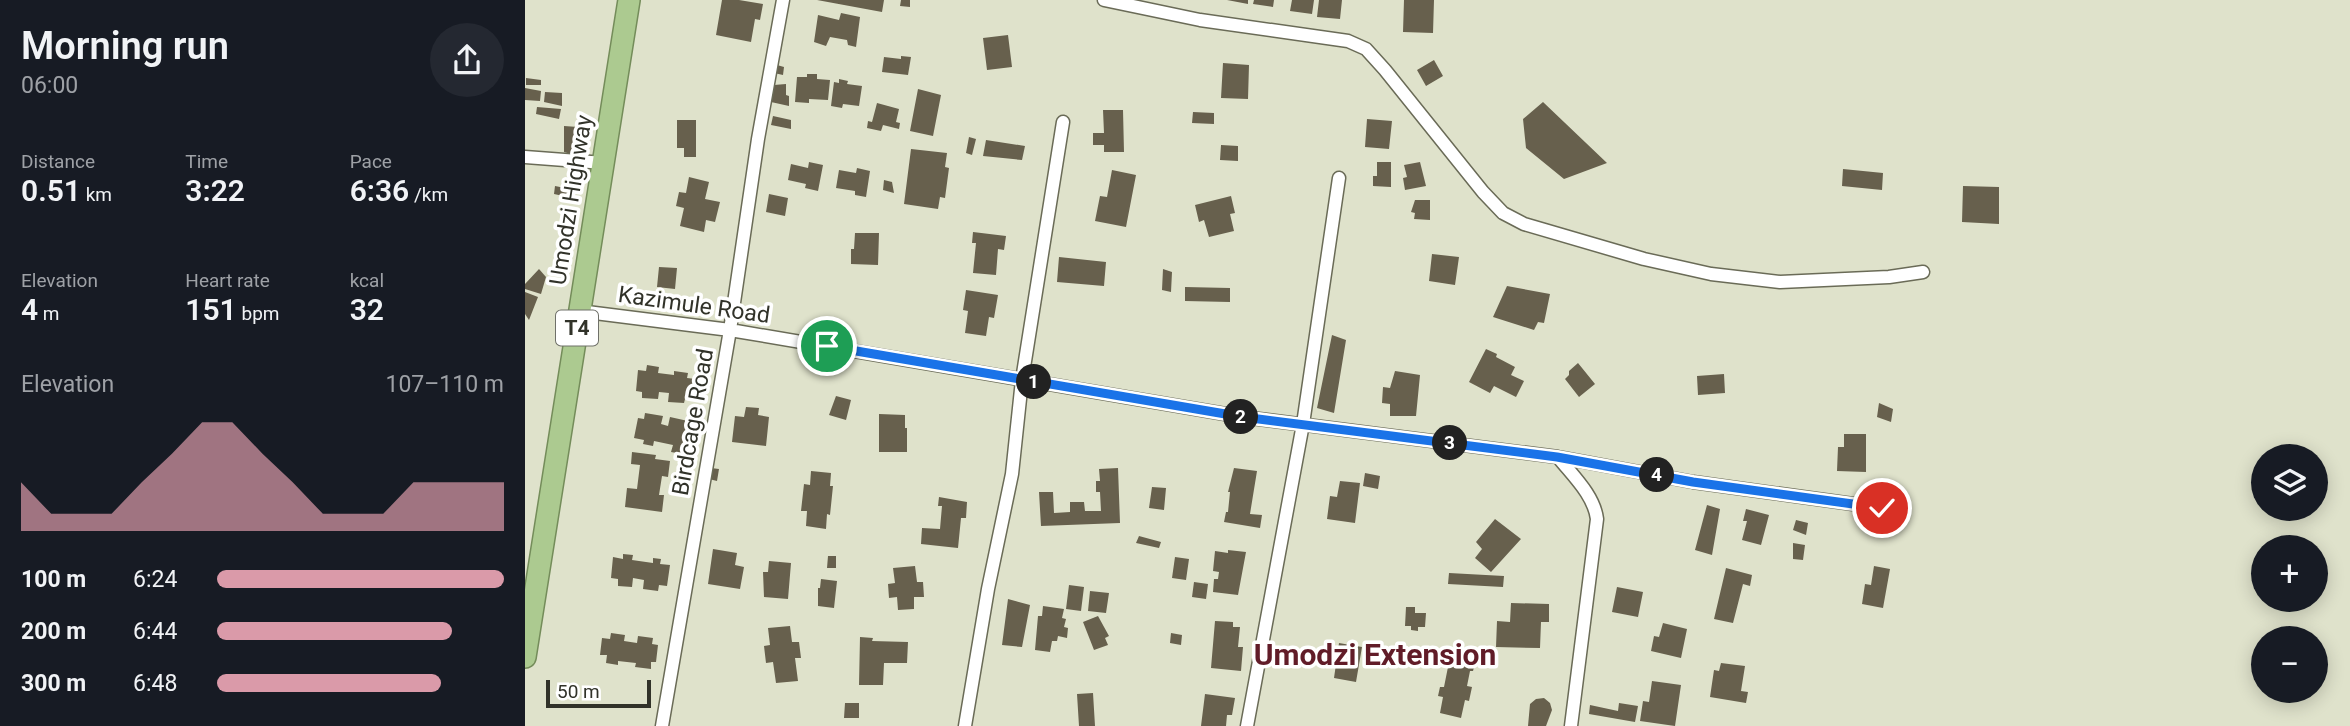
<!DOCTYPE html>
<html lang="en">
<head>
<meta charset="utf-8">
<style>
	body { margin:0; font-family:Roboto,sans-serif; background:#242831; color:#f1f3f6; height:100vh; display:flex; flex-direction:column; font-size:26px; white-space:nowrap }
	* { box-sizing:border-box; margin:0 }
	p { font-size:23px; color:#9ea1a6 }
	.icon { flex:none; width:38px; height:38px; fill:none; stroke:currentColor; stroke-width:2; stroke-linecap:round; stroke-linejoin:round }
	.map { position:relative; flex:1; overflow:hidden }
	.sheet { display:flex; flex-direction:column; background:#171b24; width:525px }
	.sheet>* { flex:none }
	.controls { position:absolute; left:1726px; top:444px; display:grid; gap:14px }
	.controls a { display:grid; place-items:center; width:77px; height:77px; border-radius:50%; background:#171b24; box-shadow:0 4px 18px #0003; font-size:35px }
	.scale { position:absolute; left:21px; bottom:18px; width:105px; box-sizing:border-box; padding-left:7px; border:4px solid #313229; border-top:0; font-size:19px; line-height:24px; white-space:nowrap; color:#313229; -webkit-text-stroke:5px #fff; paint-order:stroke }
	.pin { position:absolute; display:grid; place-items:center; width:60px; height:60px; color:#fff; margin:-30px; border:4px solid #fff; border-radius:50%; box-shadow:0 2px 7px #0007 }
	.km { position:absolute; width:35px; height:35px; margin:-18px; border-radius:50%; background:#222; color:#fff; font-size:19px; line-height:35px; text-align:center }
	.round { display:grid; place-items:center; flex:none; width:74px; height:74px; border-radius:37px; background:#242831 }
	.head { display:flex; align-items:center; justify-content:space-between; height:119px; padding:0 21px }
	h1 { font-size:38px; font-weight:600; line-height:52px }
	.metrics { display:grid; grid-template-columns:repeat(3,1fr); gap:10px; height:119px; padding:7px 21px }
	.metrics div { display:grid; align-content:center }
	.metrics b { font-size:30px; font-weight:600 }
	.metrics small { font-size:19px; font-weight:400 }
	.metrics p { font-size:19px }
	.chart { height:196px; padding:14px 21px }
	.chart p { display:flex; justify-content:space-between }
	.chart svg { width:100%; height:126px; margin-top:7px; fill:#da9aa9; opacity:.7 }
	ul { padding:0 21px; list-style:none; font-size:23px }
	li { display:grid; grid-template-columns:112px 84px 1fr; align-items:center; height:52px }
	li i { height:18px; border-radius:9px; background:#da9aa9 }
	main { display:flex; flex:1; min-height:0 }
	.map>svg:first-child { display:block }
	.building { fill:#67604d }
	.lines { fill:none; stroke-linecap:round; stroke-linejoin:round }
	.minor-casing { stroke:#6a6b57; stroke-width:15 }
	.trunk-casing { stroke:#748c5a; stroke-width:24 }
	.minor { stroke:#fff; stroke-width:12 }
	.trunk { stroke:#acca90; stroke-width:21 }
	.route-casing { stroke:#fff; stroke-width:14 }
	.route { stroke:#1a73e8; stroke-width:9 }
	.labels { text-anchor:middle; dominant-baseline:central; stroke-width:7; stroke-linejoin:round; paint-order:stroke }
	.shield { fill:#fff; stroke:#6f7069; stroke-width:2 }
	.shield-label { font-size:21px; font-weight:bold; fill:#313229 }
	.street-label { font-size:23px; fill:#313229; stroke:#fff }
	.district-label { font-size:30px; font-weight:bold; fill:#611c28; stroke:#fff }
</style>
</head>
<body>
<main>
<section class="sheet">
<div class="head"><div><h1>Morning run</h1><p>06:00</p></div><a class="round"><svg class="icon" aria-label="share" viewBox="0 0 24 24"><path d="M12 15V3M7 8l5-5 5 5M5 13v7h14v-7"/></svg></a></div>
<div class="metrics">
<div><p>Distance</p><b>0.51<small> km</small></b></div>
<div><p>Time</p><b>3:22</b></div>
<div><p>Pace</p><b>6:36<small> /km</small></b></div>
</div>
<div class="metrics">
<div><p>Elevation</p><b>4<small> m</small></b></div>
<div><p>Heart rate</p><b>151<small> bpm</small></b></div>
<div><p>kcal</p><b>32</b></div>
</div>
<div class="chart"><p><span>Elevation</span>107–110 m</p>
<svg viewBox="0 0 160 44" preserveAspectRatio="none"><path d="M0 44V27L10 38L20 38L30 38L40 27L50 17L60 6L70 6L80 17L90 27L100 38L110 38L120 38L130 27L140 27L150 27L160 27V44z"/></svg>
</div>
<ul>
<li><b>100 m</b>6:24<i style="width:100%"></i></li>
<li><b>200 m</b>6:44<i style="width:82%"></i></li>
<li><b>300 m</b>6:48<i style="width:78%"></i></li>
</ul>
</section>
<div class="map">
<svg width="1825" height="726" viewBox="0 0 1825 726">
	<rect width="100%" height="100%" fill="#dfe2cb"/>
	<path class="building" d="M197,0H214L238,4L235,20L230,19L226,42L191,35Z
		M292,0H359L357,12Z
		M376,0H385V7L375,6Z
		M702,0H723V4Z
		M729,0H749L748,7L728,4Z
		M767,0H789L787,14L765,11Z
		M794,0H817L815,19L792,17Z
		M879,0H909L908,33L878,32Z
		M316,13L335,17L331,47L323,45L322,40L305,37L301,46L289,42L293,15L314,20Z
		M483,35L487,67L462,70L458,38Z
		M376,56L386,57L383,75L357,72L359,57L376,59Z
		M909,60L918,76L901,86L892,70Z
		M698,63L724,65L723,99L696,98Z
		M252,65L259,67L258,75L249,73Z
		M282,74H292V79L305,80L303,100L284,99V103L270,102L272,77H282Z
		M1,78L16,80V85H1Z
		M314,79L323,81L322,84L337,86L334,106L318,104L317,108L306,106L309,82L314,83Z
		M261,84V95L264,96V106L246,102L249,85Z
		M0,88L16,91L15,101L0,100Z
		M393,89L416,95L408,136L385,131Z
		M20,92L37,93V106L19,102Z
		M1018,102L1082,163L1039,179L1001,148L998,119Z
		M352,103L374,109L371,122L375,123L374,129L358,125L356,131L342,128L343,121L347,122Z
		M12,107L36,109L34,119L11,114Z
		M578,110H598L599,152H579V145H568V133H579Z
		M668,112L689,113V124L667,123Z
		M248,116L266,120V129L246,125Z
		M842,119L867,121L864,149L840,147Z
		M152,120H171V157H159V148H152Z
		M39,126L53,127L49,155L39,152Z
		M444,137L451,139L447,155L441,153Z
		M461,140L500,146L497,160L458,156Z
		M696,145L713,146V161L695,160Z
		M386,149L422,153L420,167L424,168L420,198L415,197L413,209L379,204Z
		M284,162L298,165L293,191L280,188L281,184L263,180L266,164L283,168Z
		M852,162H866V187L848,186V176H852Z
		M895,162L901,186L880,190L878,178L882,177L879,165Z
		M332,168L345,171L341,197L330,195V191L311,188L314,170L331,173Z
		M1318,169L1358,173L1357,190L1317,186Z
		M587,170L611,175L601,227L570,221L575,196L582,197Z
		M164,177L184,182L180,199L195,202L190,222L181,220L179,232L155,226L159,208L151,206L154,192L161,193Z
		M359,180L367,182L369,193L358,190Z
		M30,186L45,189L43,197L29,194Z
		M1438,186L1474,187V224L1437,222Z
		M244,194L263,198L260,216L241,212Z
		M706,196L710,213L705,214L709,231L684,237L679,220L674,222L670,205Z
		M890,200H905V220L889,219L890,213L886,212Z
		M448,232L481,236L479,250L473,249L471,275L448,273L451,243H447Z
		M330,233H354L353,265L326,264V249H329Z
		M907,254L934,257L930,285L904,281Z
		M534,257L581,262L579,286L532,282Z
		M134,267L152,268L150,289L132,287Z
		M14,269L21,277L16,294L0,289V284Z
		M638,269L647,272L646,292L637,290Z
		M982,286L1025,294L1019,323L1013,322L1009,330L968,317Z
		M660,287L705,288V302L660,301Z
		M441,290L473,295L469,318L464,317L461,336L440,333L443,311L438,310Z
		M0,292L13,297L4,320L0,314Z
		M807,335L821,340L809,413L792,408Z
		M961,349L972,354L971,357L990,367L986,375L999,381L991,397L969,386L965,393L944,382Z
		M1053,363L1070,384L1054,397L1040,379L1044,375V371Z
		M122,365L134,367L133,373L149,375V371L163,373L162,378L171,379L169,400L160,399L159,403L143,402L144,393L134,392L133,399L117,398V392L111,391L113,370L121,371Z
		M870,371L895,375L891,416H865V404L857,403L858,387L865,388Z
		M1199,374L1200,393L1173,395L1172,376Z
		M311,396L326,400L321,420L304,415Z
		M1354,403L1368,409L1366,422L1352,417Z
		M221,407L234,408L233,415L244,417L241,446L207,442L210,416L219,417Z
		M120,413L138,416L136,424L143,426L145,417L163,421L162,427L170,428L166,449L159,447L157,454L146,452L148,445L129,441L128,446L118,444L119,440L109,438L113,418L119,419Z
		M354,414L380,415V428H382V452H354Z
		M1319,434H1341V472L1312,471L1313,447H1319Z
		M107,452L131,455L130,459L145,461L143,477L137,476L134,495H139L137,512L100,507L102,488L112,489L115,465L106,464Z
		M186,468L194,469L192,481L184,479Z
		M593,468L595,523L516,526L514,492H528L529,513L545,512V502H559L560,511H576L575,492H571V481H575L574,469Z
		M709,468L732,471L725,514L737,515L735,528L699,522L701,512H703L705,492H703Z
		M286,471L306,473L305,486H308L305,515L302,514L301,529L281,526L282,511H276L279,484L285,485Z
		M840,473L855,476L853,489L838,486Z
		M815,481L835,483L830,523L802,519L805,496L812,497Z
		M627,487L641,488L639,510L624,508Z
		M414,497L442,502L441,518H436L433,548L396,544L397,528L415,529L417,506H413Z
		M1182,505L1195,509L1187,555L1170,550Z
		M1221,509L1244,515L1236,545L1217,540L1222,521H1218Z
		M970,519L996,539L966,572L950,558L957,549L951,542Z
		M1271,520L1283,523L1281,535L1268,530Z
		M614,536L636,542L634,548L611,543Z
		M1268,543L1280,545L1278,560L1268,559Z
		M188,549L212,553L210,565L219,567L215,589L183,584Z
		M703,550L721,552L713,595L688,592L689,579H693L694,572L688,571L690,551L703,553Z
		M98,554L108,555L107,560L128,563V558L136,559L135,564L145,565L142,586L134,585L133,591L118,589L119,580L108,578L107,587L93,586V579L86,578L88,557L98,559Z
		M303,556H311V568H302Z
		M650,557L664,559L661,580L647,578Z
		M244,561L266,563L263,599L239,597L238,572H243Z
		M390,566L392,582H398L399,597H389V609L373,610L372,597L364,598L363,584L370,583L368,568Z
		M1349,566L1365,569L1358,608L1337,604L1340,584L1346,585Z
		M1201,568L1227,575L1225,586L1218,584L1208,623L1189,619Z
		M924,573L979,576L978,587L923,584Z
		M296,579L312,581L309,608L293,606V588H295Z
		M669,582L683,584L681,599L667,597Z
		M544,585L559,587L556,611L541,609Z
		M1092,587L1118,592L1113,617L1087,612Z
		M565,591L584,593L581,613L563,611Z
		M483,599L505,605L497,647L477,645Z
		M986,603L1024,604V622H1016L1015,648L971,647L972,621L985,622Z
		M518,606L539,609L537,618L541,619L539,627L543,628L542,638L533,636L532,641H527L525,652L510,650L513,616H517Z
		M881,607H890V613H901L900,627H893V631L886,630V626H880Z
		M573,616L584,636L580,638L583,645L569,650L558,622Z
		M690,621L708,622V627H715L713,647H718L716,671L686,668Z
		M1138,623L1162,629L1156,658L1126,651L1129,636L1134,637Z
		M265,626L267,642H274L276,658H270L273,681L251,683L248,662L241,663L239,646L245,645L243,628Z
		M86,633L100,635L99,641L112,643L113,636L128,638L127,644L133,645L131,662H126V669L110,667L111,663L93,661V665L81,663L82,655H75L77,638L85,639Z
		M646,633L657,635L656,645L645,643Z
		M335,637L348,638L347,641L383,642L382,663H359L358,685H334Z
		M814,643L837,647L831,682L809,678Z
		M926,651L952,656L948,671H945L942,686L947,687L944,701L940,700L936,718L915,713L918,697L913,696L915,687H919L923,667L918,666L919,658L924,659Z
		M1196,663L1220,666L1216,691L1223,692L1221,703L1185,697L1189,670L1194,671Z
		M1127,681L1156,685L1150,726L1115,721L1118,701L1124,702Z
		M568,693L570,726H554L552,694Z
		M680,694L710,698L707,715H702L701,726H676Z
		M1019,698L1025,703L1027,710L1021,726H1003L1005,704L1011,699Z
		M320,703H334V718H319Z
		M1094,703L1113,706L1110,722L1064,714L1065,705L1093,711Z"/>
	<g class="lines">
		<g class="minor-casing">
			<path id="minor" d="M579,0L675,20L823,41L841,49L860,70L958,192L978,213L999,224L1119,259L1186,274L1255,282L1364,277L1398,272
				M0,157L79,163
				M54,311L205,330L718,417L1033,457L1168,482L1357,508
				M1033,457C1048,476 1069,495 1072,519L1046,726
				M137,726L205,330L233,139L258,0
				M440,726L463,589L487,474L497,380L538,122
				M722,726L778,424L814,178"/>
		</g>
		<g class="trunk-casing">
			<path id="trunk" d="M0,657L104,0"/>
		</g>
		<use href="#minor" class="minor"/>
		<use href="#trunk" class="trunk"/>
	</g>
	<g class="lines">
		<g class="route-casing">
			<path id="route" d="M302,346L718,417L1032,457L1168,482L1357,508"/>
		</g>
		<use href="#route" class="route"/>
	</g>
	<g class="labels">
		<rect class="shield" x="31" y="310.5" width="42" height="35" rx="5"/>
		<g class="shield-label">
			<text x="52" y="328">T4</text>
		</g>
		<g class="street-label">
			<text transform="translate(46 200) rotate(-81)">Umodzi Highway</text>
			<text transform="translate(169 305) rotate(8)">Kazimule Road</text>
			<text transform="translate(168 422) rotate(-80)">Birdcage Road</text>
		</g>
		<g class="district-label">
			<text x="850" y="654">Umodzi Extension</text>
		</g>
	</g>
</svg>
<div class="controls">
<a><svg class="icon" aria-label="layers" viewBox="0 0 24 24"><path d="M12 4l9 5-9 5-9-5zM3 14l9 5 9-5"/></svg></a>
<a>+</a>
<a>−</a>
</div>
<div class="scale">50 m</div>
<div class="pin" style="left:302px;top:346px;background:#1e9e55"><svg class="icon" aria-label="arrive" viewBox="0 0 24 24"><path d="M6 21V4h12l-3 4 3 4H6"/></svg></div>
<div class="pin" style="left:1357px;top:508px;background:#d93025"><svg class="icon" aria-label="check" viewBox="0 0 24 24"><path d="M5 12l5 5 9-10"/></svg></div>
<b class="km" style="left:509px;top:382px">1</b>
<b class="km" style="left:716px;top:417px">2</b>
<b class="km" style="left:925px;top:443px">3</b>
<b class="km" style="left:1132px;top:475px">4</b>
</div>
</main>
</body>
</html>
